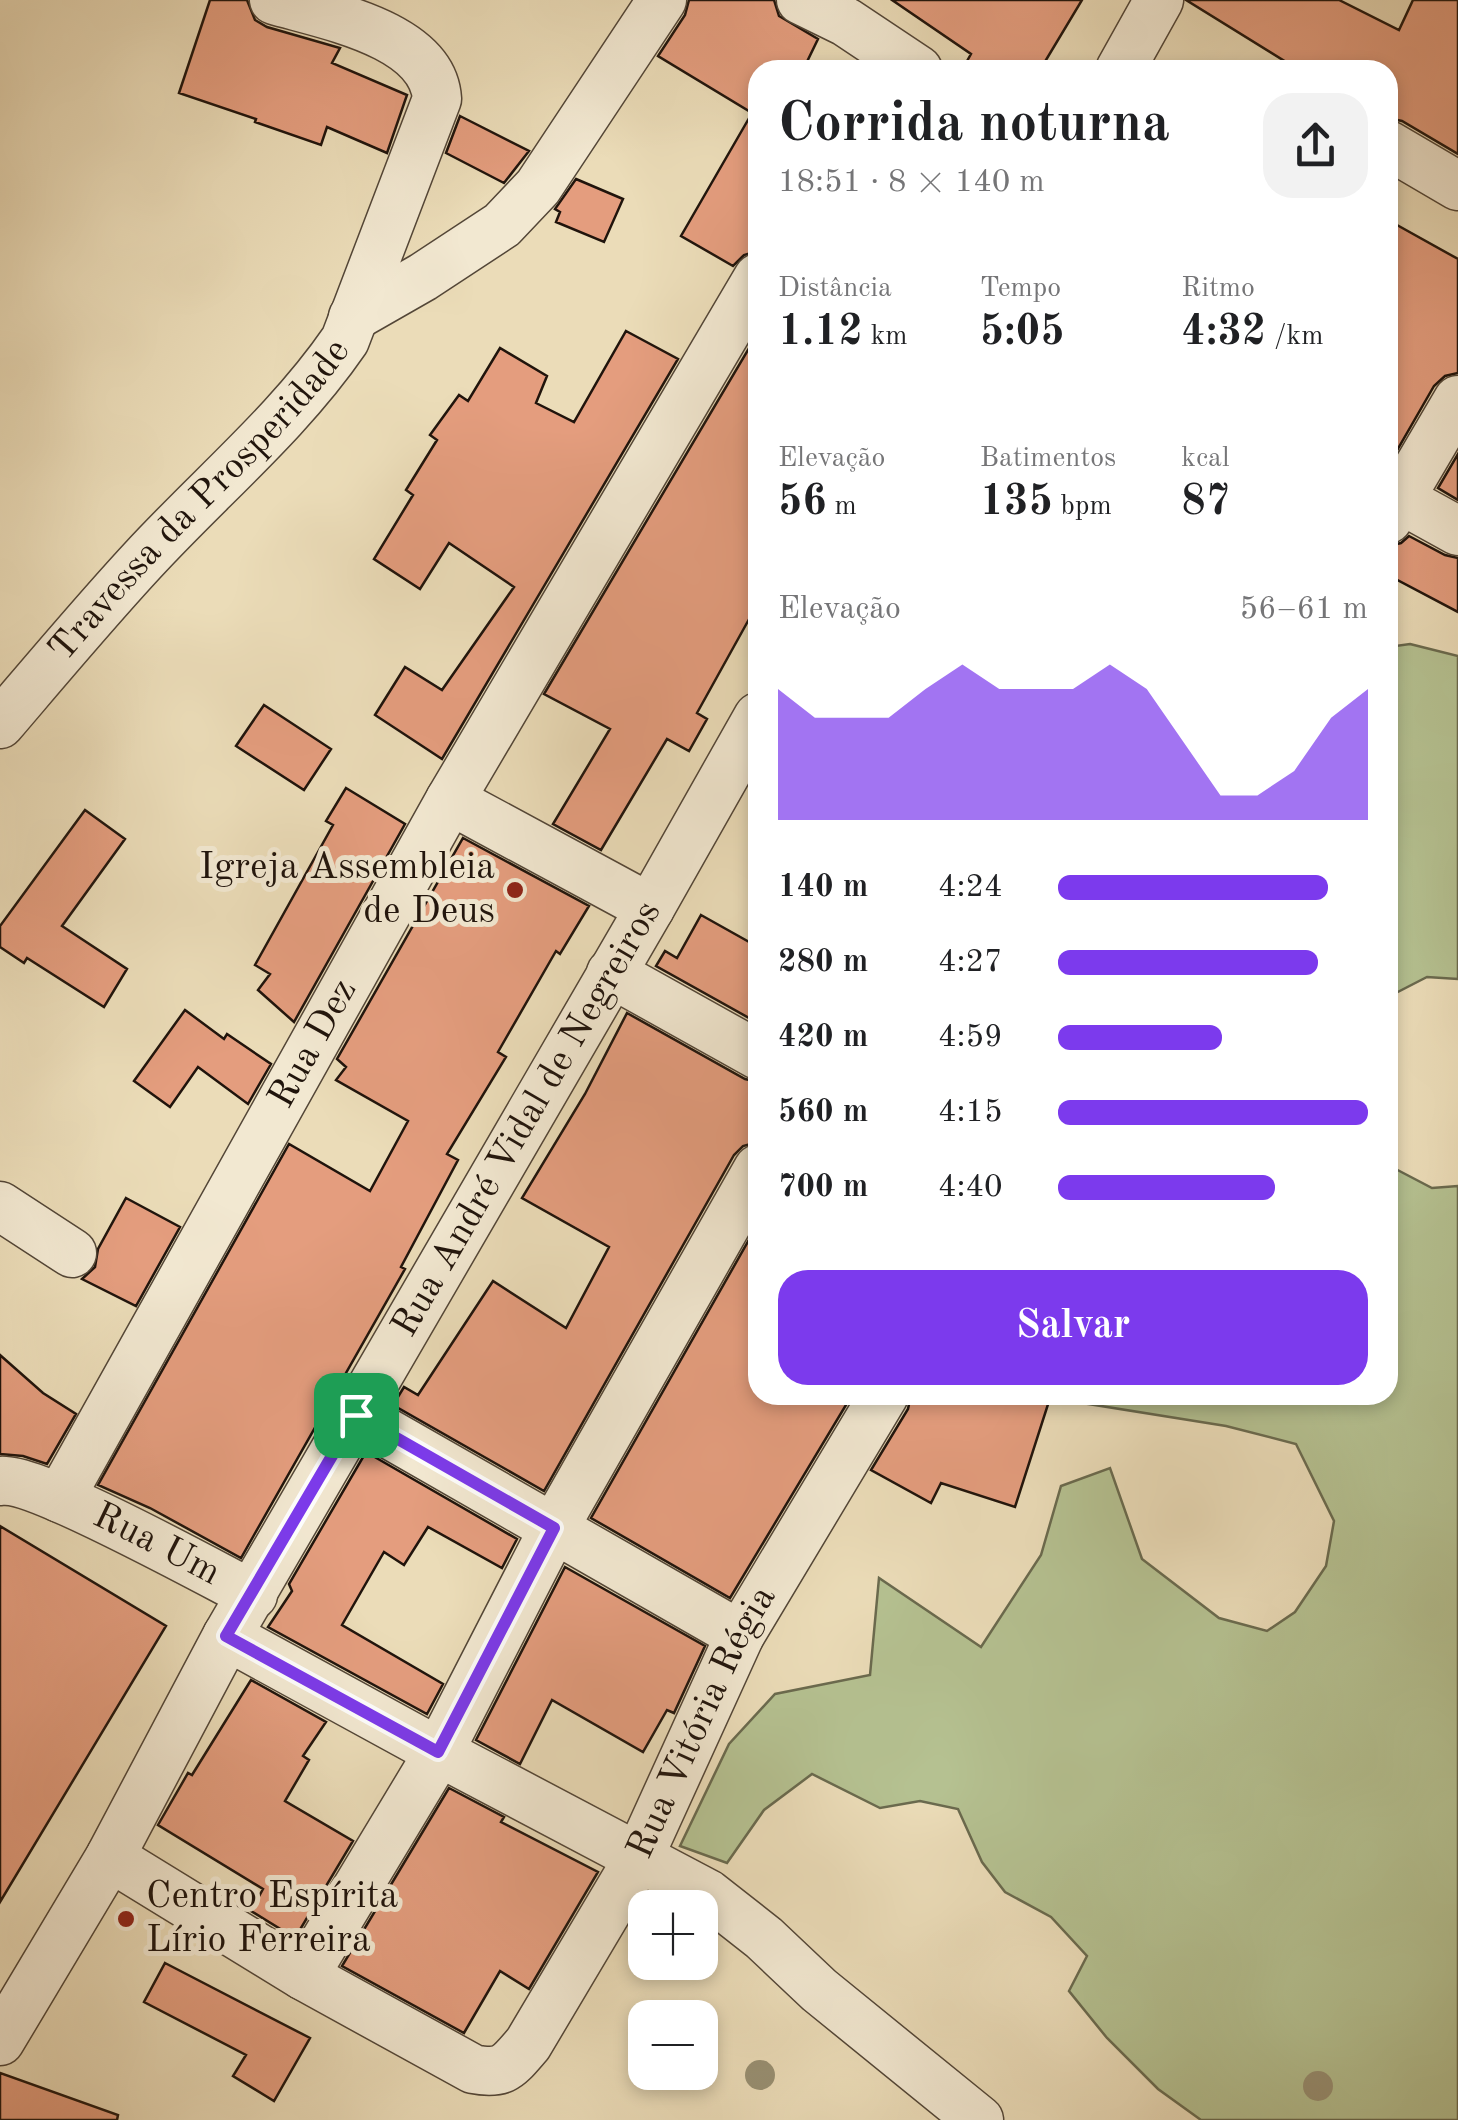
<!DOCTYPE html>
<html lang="pt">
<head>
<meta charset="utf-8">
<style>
	body { margin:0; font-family:"Old Standard TT",serif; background:#f2f2f2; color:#202124; height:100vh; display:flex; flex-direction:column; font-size:38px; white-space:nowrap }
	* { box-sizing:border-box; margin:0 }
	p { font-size:32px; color:#757577 }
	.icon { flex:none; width:55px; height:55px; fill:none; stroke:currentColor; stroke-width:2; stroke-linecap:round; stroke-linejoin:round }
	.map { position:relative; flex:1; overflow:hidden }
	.side { position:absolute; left:748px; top:60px; width:650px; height:1345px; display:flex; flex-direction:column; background:#fff; border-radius:30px; box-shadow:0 5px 15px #0003 }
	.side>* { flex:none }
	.fabs { position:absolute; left:628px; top:1890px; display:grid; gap:20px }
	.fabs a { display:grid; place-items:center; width:90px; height:90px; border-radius:20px; background:#fff; box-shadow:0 5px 15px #0003; font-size:50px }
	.pin { position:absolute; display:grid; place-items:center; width:85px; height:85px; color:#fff; margin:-42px; border-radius:20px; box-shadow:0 5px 15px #0006 }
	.round { display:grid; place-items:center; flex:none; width:105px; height:105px; border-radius:30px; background:#f2f2f2 }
	.headline { display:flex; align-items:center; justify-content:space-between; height:170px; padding:0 30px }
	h1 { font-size:55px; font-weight:800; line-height:75px }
	.stats { display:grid; grid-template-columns:repeat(3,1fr); gap:15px; height:170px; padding:10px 30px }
	.stats div { display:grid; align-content:center }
	.stats b { font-size:42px; font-weight:800 }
	.stats small { font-size:28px; font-weight:400 }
	.stats p { font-size:28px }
	.chart { height:280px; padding:20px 30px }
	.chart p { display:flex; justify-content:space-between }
	.chart svg { width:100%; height:180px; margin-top:10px; fill:#7c3aed; opacity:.7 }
	.action { display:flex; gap:20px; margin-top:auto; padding:20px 30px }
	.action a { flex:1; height:115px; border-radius:30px; background:#7c3aed; color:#fff; font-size:40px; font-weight:800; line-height:115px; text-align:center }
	ul { padding:0 30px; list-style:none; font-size:32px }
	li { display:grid; grid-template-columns:160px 120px 1fr; align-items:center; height:75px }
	li i { height:25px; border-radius:12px; background:#7c3aed }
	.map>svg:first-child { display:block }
	.green { fill:#b5c191; stroke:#6a6a4e; stroke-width:2.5 }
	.building { fill:#e49d7e; stroke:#20140c; stroke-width:2.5 }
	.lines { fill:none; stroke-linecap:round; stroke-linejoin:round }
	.minor-casing { stroke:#534637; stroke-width:51 }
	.minor { stroke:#f2e8d1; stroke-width:48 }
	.tree { fill:#989073 }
	.route-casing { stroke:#fff; stroke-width:20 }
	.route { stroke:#7c3aed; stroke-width:12 }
	.poi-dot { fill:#8f2418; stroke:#f2e8d1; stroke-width:4 }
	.labels { text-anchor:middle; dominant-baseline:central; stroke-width:10; stroke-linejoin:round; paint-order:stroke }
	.street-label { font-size:38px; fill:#20140c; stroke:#f2e8d1 }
	.poi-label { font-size:38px; fill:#20140c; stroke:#f2e8d1; text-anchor:end }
</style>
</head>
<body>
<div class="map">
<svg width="1458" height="2120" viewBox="0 0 1458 2120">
	<rect width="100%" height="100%" fill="#ebdcb8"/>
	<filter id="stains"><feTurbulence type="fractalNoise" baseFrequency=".002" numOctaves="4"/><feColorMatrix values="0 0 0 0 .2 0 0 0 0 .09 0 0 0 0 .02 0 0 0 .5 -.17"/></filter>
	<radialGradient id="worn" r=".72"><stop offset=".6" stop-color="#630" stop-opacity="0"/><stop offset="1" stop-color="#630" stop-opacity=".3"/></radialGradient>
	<path class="green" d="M1410,644L1458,656V979L1427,977L1388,997V647Z
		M1388,1165L1432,1188L1458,1186V2120H1201L1158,2089L1107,2038L1069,1991L1087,1956L1051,1917L1005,1892L982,1862L958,1809L920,1801L880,1808L812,1774L764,1810L727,1863L680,1846L729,1744L775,1694L870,1675L879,1578L981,1647L1041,1555L1061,1486L1110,1468L1142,1559L1219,1618L1267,1631L1295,1612L1326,1566L1334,1521L1296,1444L1226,1426L1070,1401L1066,1395H1388Z"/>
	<path class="building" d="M210,0H247L255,20L267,27L340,48L332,63L407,95L387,153L327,127L321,145L255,122L256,119L179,93Z
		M689,0H774L779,16L818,39L803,70H758V251L744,255L733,266L681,236L752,113L658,56L685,15Z
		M892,0H1082L1040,70H962L971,54Z
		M1186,0H1339L1399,30L1413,0H1458V154L1402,121L1388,118V70H1299Z
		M460,116L529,151L504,183L446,153Z
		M576,179L623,199L604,242L556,222L560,212L555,209Z
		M1388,220L1458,259V373L1445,376L1434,386L1388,466Z
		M626,331L678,359L442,759L375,715L405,667L442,690L514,587L449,543L420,589L374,559L413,495L406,490L437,440L430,435L459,395L468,401L500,348L547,376L536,403L574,422Z
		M758,333V603L697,713L707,719L689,751L667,739L601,850L553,824L610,729L544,694Z
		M1458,454V500L1438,488Z
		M1409,536L1445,555L1458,558V612L1388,575V546L1401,543Z
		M264,705L331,749L304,790L236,746Z
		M346,788L405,824L294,1022L258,990L270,974L255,965L333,825L326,821Z
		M85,810L125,839L62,926L127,969L104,1007L27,958L24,963L0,947V926Z
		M463,838L589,906L560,954L556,951L498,1052L506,1057L447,1154L458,1160L401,1267L405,1269L241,1558L150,1508L98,1485L289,1144L370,1191L408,1121L336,1080L346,1067L337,1059Z
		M701,915L758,947V1023L656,966L665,951L677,958Z
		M185,1010L224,1039L227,1034L271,1064L248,1104L198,1067L170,1107L134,1081Z
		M627,1013L745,1079L758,1082V1142L743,1146L734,1155L544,1491L393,1405L404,1387L418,1395L493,1281L566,1328L609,1247L522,1198L585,1094Z
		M126,1198L180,1227L136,1306L82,1279L95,1267L98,1249Z
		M754,1231L758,1233V1395H852L730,1598L591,1518Z
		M0,1355L43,1393L76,1414L47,1464L23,1456L0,1454Z
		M911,1395H1051L1015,1507L941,1483L931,1503L871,1470L908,1409Z
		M366,1452L517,1539L502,1568L428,1527L404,1565L384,1552L342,1625L443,1684L427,1714L268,1627L292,1591L289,1584Z
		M0,1526L166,1626L0,1902Z
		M565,1567L705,1646L674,1713L667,1710L643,1752L552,1700L520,1764L476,1740Z
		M251,1680L326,1722L303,1756L309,1760L285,1801L353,1841L295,1938L251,1911L263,1889L158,1825L188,1773L192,1775Z
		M449,1788L504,1817L501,1822L598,1872L529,1989L500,1971L464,2033L342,1966Z
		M165,1963L310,2038L274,2101L233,2076L246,2055L144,2002Z
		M0,2073L118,2115L117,2120H0Z"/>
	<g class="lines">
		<g class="minor-casing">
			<g id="minor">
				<path d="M801,0L846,22L918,70"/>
				<path d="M1120,70L1159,0"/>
				<path d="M1388,145L1458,186"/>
				<path d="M353,317L423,277L502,225L538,187L662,0"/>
				<path d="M1400,499L1458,531"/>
				<path d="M1388,519L1458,400"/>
				<path id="s1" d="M0,724C47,669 93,614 142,561C210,487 288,423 345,340L437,99C433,34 325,15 274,0"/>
				<path d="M450,800L650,908"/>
				<path d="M611,973L758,1055"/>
				<path d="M0,1206L72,1253"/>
				<path d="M356,1415L740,1635"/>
				<path id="s2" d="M0,1481C35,1476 210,1573 253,1595"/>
				<path id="s3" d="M60,1498L450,800L758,278"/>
				<path d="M227,1636L439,1752L708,1894L764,1938L819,1990L979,2120"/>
				<path id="s4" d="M110,1857L304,1976L473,2069C504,2075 508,2067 528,2044L638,1859L740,1635L884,1395"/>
				<path d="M304,1976L439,1752L554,1528L758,1169"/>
				<path id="s5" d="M0,2041L110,1857L227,1636L650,908L758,717"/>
			</g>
		</g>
		<use href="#minor" class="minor"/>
	</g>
	<g class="tree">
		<circle cx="760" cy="2075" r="15"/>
		<circle cx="1318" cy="2086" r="15"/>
	</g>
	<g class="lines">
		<g class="route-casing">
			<path id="route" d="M356,1415L554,1528L438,1752L226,1636Z"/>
		</g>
		<use href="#route" class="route"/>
	</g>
	<g class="poi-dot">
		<circle cx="515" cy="890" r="10"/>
		<circle cx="126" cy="1919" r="10"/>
	</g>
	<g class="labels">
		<g class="street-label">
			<text stroke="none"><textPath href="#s1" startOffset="300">Travessa da Prosperidade</textPath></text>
			<text stroke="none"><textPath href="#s3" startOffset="520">Rua Dez</textPath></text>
			<text stroke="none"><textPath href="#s5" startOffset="1062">Rua André Vidal de Negreiros</textPath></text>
			<text stroke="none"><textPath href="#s2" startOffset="170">Rua Um</textPath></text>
			<text stroke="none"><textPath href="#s4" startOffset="852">Rua Vitória Régia</textPath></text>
		</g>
		<g class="poi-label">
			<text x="495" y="868">Igreja Assembleia<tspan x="495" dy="44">de Deus</tspan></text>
			<text x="146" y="1897" text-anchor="start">Centro Espírita<tspan x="146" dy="44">Lírio Ferreira</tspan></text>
		</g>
	</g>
	<rect width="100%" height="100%" filter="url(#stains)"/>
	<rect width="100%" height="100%" fill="url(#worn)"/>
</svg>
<div class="fabs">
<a>+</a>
<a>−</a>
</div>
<div class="pin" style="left:356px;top:1415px;background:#1e9e55"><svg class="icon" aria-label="arrive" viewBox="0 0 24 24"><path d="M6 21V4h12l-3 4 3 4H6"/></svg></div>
<section class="side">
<div class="headline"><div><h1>Corrida noturna</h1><p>18:51 · 8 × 140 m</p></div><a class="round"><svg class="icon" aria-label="share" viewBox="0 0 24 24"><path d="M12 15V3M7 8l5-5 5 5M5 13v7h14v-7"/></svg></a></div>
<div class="stats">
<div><p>Distância</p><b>1.12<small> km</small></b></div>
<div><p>Tempo</p><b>5:05</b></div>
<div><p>Ritmo</p><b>4:32<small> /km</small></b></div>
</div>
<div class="stats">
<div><p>Elevação</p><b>56<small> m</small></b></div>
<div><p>Batimentos</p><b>135<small> bpm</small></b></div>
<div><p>kcal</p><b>87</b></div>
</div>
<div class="chart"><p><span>Elevação</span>56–61 m</p>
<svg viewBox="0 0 160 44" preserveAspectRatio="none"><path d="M0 44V12L10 19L20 19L30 19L40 12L50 6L60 12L70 12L80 12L90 6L100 12L110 25L120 38L130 38L140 32L150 19L160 12V44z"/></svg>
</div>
<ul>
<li><b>140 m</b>4:24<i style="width:87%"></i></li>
<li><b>280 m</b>4:27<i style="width:84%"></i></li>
<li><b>420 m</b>4:59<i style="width:53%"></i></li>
<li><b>560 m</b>4:15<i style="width:100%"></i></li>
<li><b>700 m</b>4:40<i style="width:70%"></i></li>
</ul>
<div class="action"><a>Salvar</a></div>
</section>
</div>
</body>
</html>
